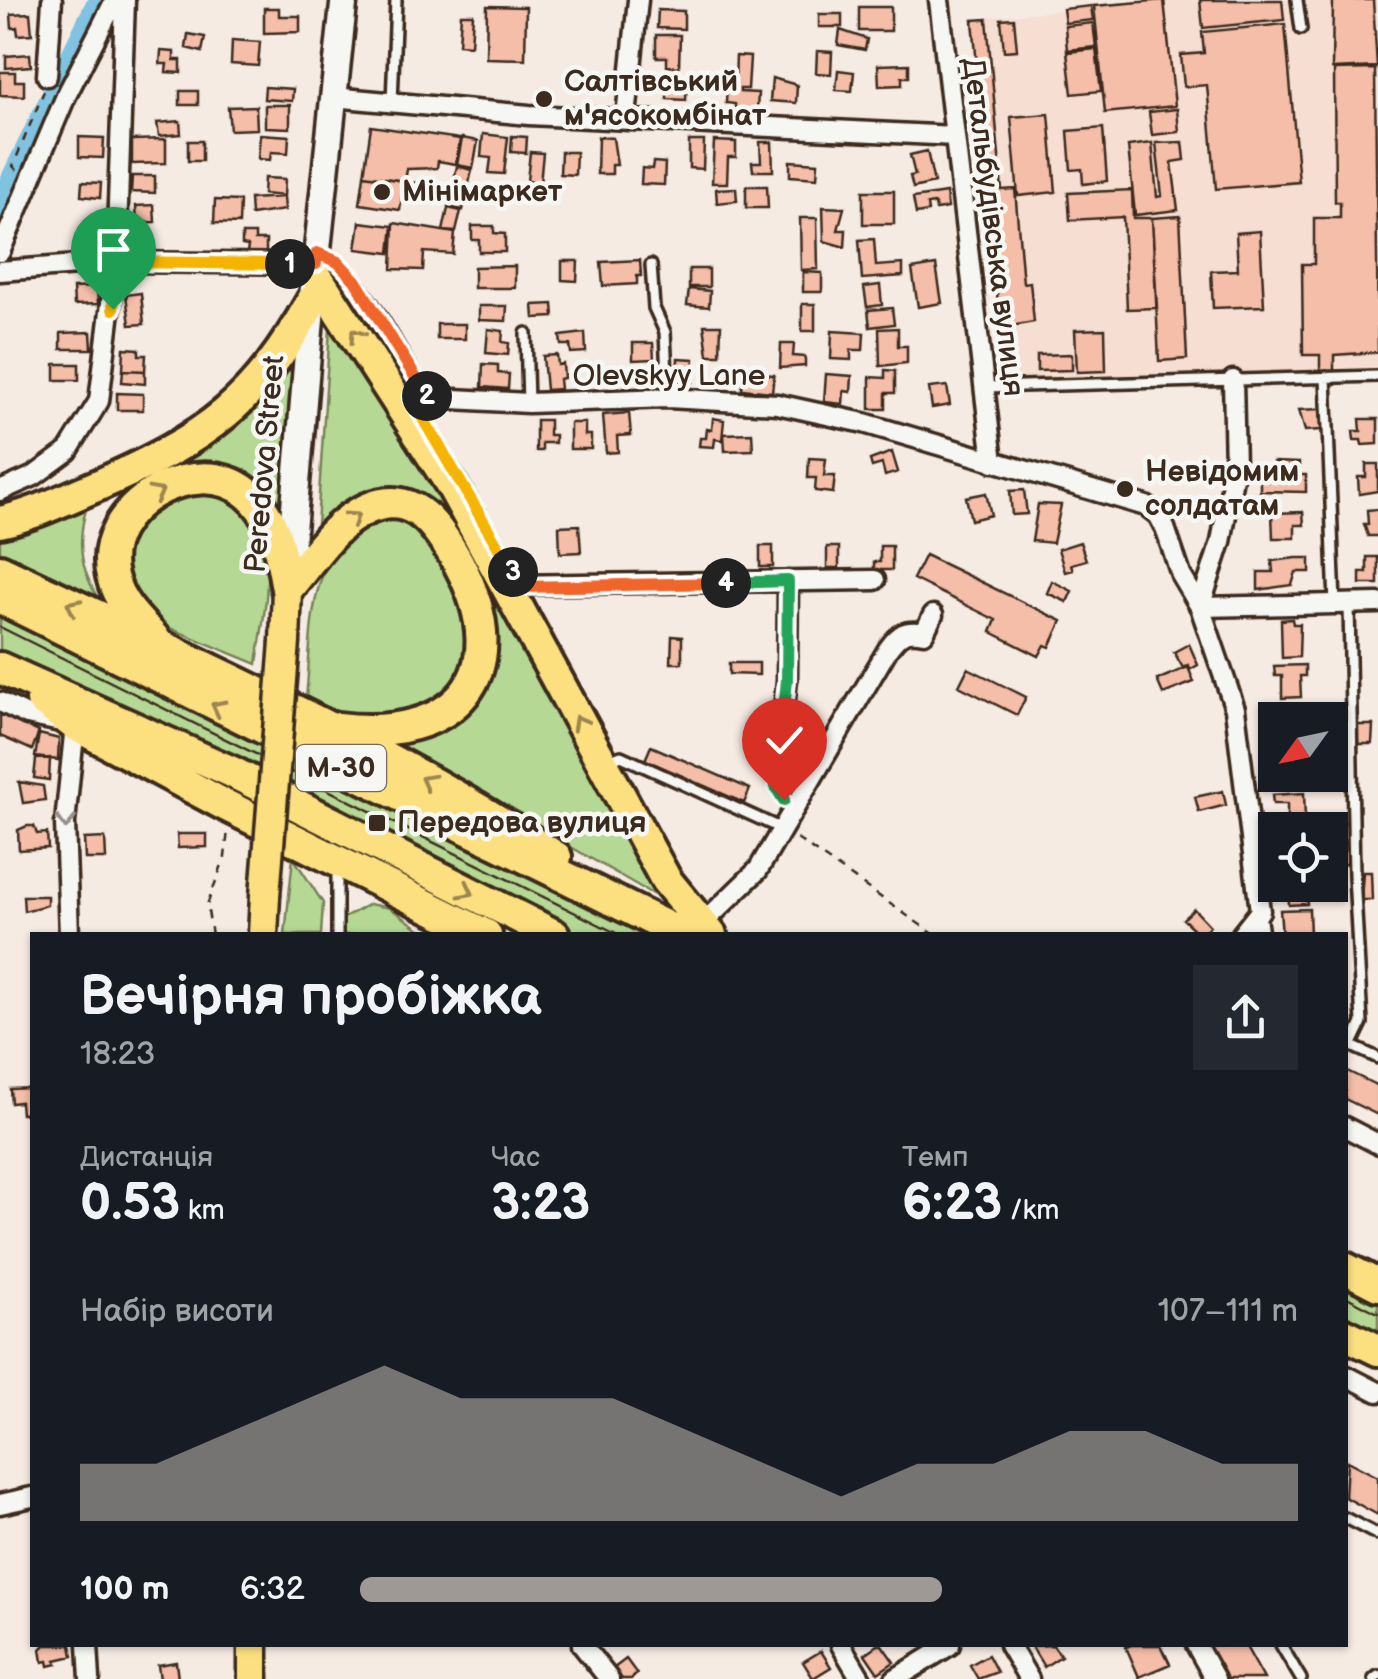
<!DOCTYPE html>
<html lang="uk">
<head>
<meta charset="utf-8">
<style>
	body { margin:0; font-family:"Balsamiq Sans",sans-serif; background:#242831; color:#f1f3f6; height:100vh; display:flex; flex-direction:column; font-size:38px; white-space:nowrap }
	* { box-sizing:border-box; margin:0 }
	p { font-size:32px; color:#9ea1a6 }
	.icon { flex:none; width:55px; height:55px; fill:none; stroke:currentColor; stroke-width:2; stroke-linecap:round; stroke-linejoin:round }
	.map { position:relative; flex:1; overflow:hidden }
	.sheet { position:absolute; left:30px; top:932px; width:1318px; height:715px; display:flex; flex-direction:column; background:#171b24; border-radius:0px; box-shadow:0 2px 8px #0004 }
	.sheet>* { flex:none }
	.needle { width:65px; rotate:237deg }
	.fabs { position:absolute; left:1258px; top:702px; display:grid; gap:20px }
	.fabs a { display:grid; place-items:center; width:90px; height:90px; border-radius:0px; background:#171b24; box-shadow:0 2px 8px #0004; font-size:50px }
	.pin { position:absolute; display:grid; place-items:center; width:85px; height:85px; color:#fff; margin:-102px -42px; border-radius:50% 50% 50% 0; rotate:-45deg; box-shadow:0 0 10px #0007 }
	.pin .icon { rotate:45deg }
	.km { position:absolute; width:50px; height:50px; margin:-25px; border-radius:50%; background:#222; color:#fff; font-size:28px; line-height:50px; text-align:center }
	.round { display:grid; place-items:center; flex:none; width:105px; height:105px; border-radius:0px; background:#242831 }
	.headline { display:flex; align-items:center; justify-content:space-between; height:170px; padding:0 50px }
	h1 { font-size:55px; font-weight:800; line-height:75px }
	.figures { display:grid; grid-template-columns:repeat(3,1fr); gap:15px; height:170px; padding:10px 50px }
	.figures div { display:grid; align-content:center }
	.figures b { font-size:50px; font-weight:800 }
	.figures small { font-size:28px; font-weight:400 }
	.figures p { font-size:28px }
	.chart { height:280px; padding:20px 50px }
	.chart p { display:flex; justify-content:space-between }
	.chart svg { width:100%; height:180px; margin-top:10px; fill:#9f9995; opacity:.7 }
	ul { padding:0 50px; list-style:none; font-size:32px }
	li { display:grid; grid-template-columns:160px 120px 1fr; align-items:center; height:75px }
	li i { height:25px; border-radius:12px; background:#9f9995 }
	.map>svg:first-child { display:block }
	.built { fill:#f6ded2 }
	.green { fill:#b5d994; stroke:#788259; stroke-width:2.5 }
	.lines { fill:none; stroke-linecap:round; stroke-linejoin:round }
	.river { stroke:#80c3e1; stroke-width:28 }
	.building { fill:#f5bea9; stroke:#3b2a1e; stroke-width:2.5 }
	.service-casing { stroke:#3b2a1e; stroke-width:16 }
	.minor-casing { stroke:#3b2a1e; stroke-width:25 }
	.secondary-casing { stroke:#3b2a1e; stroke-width:32 }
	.primary-casing { stroke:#3b2a1e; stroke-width:35 }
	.trunk-casing { stroke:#3b2a1e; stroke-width:38 }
	.path { stroke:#3b2a1e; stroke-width:2.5; stroke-dasharray:8 8; stroke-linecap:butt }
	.service { stroke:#f6f6f2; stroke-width:9 }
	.minor { stroke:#f6f6f2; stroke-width:18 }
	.secondary { stroke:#f6f6f2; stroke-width:25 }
	.primary { stroke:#fce080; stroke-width:28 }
	.trunk { stroke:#fce080; stroke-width:30 }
	.tram { stroke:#3b2a1e; stroke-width:2.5 }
	.primary-bridge-casing { stroke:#3b2a1e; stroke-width:35; stroke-linecap:butt }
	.primary-bridge { stroke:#fce080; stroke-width:28 }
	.oneway { stroke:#9c854f }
	.oneway2 { stroke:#989088 }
	.split-1-casing { stroke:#fff; stroke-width:20 }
	.split-2-casing { stroke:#fff; stroke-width:20 }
	.split-3-casing { stroke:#fff; stroke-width:20 }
	.split-4-casing { stroke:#fff; stroke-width:20 }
	.split-5-casing { stroke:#fff; stroke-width:20 }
	.split-6-casing { stroke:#fff; stroke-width:20 }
	.split-1 { stroke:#f5b400; stroke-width:12 }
	.split-2 { stroke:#f0652b; stroke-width:12 }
	.split-3 { stroke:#f5b400; stroke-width:12 }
	.split-4 { stroke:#f0652b; stroke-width:12 }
	.split-5 { stroke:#22a559; stroke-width:12 }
	.split-6 { stroke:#22a559; stroke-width:12 }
	.poi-dot { fill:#3b2a1e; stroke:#f6f6f2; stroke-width:4 }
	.labels { text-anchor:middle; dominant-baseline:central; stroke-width:9; stroke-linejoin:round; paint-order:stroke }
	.shield { fill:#f6f6f2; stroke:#73675e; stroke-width:2.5 }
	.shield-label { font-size:28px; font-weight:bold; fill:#3b2a1e }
	.poi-label { font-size:30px; font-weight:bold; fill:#3b2a1e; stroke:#f6f6f2; text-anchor:start }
	.street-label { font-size:30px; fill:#3b2a1e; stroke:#f6f6f2 }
</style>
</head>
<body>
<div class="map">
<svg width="1378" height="1679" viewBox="0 0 1378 1679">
	<rect width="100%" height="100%" fill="#f6ebe3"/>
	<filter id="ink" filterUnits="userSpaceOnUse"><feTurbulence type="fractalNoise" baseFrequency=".01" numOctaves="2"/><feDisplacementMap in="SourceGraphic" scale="20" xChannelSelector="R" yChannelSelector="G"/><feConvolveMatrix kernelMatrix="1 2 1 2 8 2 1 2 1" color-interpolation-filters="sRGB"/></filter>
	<g filter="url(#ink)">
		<path class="built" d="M1161,0H1376L1378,371L1005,382L971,19Z"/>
		<path class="green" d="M331,313L389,399L673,906L393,744C431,737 461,725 482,691C525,625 465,559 430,503L316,540Z
			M292,363L284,507C258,472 237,457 192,465L107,522C126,476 177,465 216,440C247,420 270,392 292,363Z
			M223,488C232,497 245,506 252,516C280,555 262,620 257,664L167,627L143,612L116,556L157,500Z
			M87,506C75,546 81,574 105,609L0,556V538Z
			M410,517L456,580L475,659L427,713L345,717L306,698C313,636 304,553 370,521C381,515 398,518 410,517Z
			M0,614L644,935H573L55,679L0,651Z
			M293,857L323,903L321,935H285Z
			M369,904L390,908L427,934L339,935L344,918Z
			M1345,1284L1378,1300V1334L1345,1318Z"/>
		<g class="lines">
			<path class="river" d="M0,210L102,0"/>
		</g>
		<path class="building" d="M1164,0L1175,106L1105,113L1094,6Z
			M1200,0H1282L1284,20L1203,28Z
			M1333,0H1373L1377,67L1332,69Z
			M487,6L526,7L525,59L486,58Z
			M1091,6L1093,20L1065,23L1063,9Z
			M859,7H891V31H859Z
			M264,8H279V16H300V32L264,33Z
			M658,10L684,11V29L657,28Z
			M30,13L32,34L18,35L17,27L12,28L11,14Z
			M461,14H473L471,45L459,44Z
			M819,14H842V27H819Z
			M1014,18L1017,50L1004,51L1001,19Z
			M987,19L1002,190L1015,189L1023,283L1030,282L1034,322L1000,328L973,20Z
			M1093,23L1096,47L1067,50L1065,26Z
			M1285,24L1299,182L1216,189L1207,85L1184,87L1181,55L1204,53L1202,32Z
			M840,30L867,39L865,50L838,45Z
			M188,34L205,37L202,52L186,48Z
			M656,35H680L679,67L667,66V57H656Z
			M232,40L260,42L258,66L231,64Z
			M1096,49L1101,91L1072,94L1067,52Z
			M161,51L174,52V60H181V73L166,72L167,64H160Z
			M817,51L832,52L831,74L816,73Z
			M30,54L31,66L6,68V56Z
			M736,56L750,57L748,89H740V92L758,93L757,111L735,110V104L726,103L727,81L735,82Z
			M909,64V77H902V85L879,86L878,65Z
			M1375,69L1378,352L1334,355V371H1320V355H1303L1302,264H1314V218H1340V202H1335L1334,70Z
			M838,70L854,72L852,91L836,90Z
			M0,72H15V81H24V96L0,95Z
			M772,78L797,85L796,103L770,101Z
			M667,79L687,80L686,100L667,99Z
			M265,87L293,89L292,101L264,99Z
			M180,91H198V105H180Z
			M265,105H290V128L265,127Z
			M256,106L257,129L230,130L228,107Z
			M1177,109L1179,132L1152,135L1149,112Z
			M1049,114L1056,192L1018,196L1011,117Z
			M180,121L181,134L159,136L157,123Z
			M371,126L460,139L456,164L438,161L437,168L407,169L405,181L364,175Z
			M1103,128L1107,181L1083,184L1082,169L1071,170L1068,131Z
			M260,134L289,136L288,153L271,152L270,160L258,159Z
			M483,134L508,137L504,174L489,173L491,158L481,157Z
			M512,136L527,137L526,153L511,152Z
			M79,137L104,138L103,158L79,157Z
			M598,137L613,138L617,165H612V174H597Z
			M462,138L478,141L473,168L457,165Z
			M166,139V163L132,164V140Z
			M188,141H202V161H188Z
			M689,141H704L703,169L689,168Z
			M714,141L736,142V157H728L727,183H712Z
			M760,142H772L773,171H753L752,162H761Z
			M1183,142L1185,160L1172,162L1178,210L1135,215L1128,146L1152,143L1157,197L1162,196L1156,143Z
			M927,151L934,183L913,188L910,176L915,175L910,155Z
			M530,152L543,153L540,183L527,181Z
			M561,152H576L575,175L560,174Z
			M790,161L818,163L817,178L790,176Z
			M653,162L665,163L664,185L641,184L642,168L652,169Z
			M457,166L472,170L463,210L448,207Z
			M364,175L417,183L416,193L403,191L400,210L360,204Z
			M132,176H155V193L131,192Z
			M264,178L285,179L284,196L263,194Z
			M82,182L101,183L100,198L81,196Z
			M746,186H767L768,208H746Z
			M736,188L737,201L717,203L716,189Z
			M1132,190L1133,218H1152L1157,308L1127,309L1123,217L1070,220L1068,193Z
			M863,191H894V224H863Z
			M946,193L948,208L936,210L935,204L927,205L928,212L916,214L913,198Z
			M284,197L285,210L251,215L250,199Z
			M215,200L240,201L239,224L214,223Z
			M154,205L155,222L137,223L136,206Z
			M823,207L844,208L838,230H846L845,247L824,241Z
			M448,208L461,211L456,232L443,231Z
			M1180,216L1187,359L1159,361L1152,218Z
			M800,218H817L818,269L801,270Z
			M360,222L393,226L390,253L356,249Z
			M394,223L455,233L453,254L424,252L423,270L392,269Z
			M472,226H494V233L505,234V252H479V240H472Z
			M1260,231L1264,306L1213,308L1211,271L1238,270L1236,233Z
			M242,234H255V240H266V254L247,253L248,246L242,245Z
			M874,239L876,266L903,264V276L862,279L859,240Z
			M78,243L105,244V257H78Z
			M640,260L641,276H637V284L603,286L601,262Z
			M562,261H578L577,281L562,280Z
			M936,265L942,303L918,307L912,269Z
			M515,266V288H474V267Z
			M689,269H709V287H689Z
			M803,272L822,273V292H803Z
			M880,285L882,305L867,307L864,287Z
			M97,287L98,304L74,305L73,288Z
			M689,289L710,291L709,307L687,305Z
			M141,293L144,324L130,325L126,295Z
			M553,304L554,317L534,318L533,305Z
			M802,304H815V331H802Z
			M479,306H507L506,321L479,320Z
			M892,308L894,324L870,327L868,310Z
			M437,324H465V339H437Z
			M704,325H721L720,355H708Z
			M898,328V346H907V363L880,366L879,329Z
			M488,329L503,331L502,342L509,343L508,355L486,353Z
			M1105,329L1106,371L1077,372L1075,330Z
			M832,331L864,333L863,350H851V360L831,359Z
			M91,332L92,349H61V333Z
			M585,333L586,352L571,353L570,345H561L560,336Z
			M633,343H653L654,359L633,360Z
			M781,344H794L793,356L805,357V366L780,368Z
			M124,348L139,349V355H146L145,371L123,370Z
			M1072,354V370L1037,371V355Z
			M557,355L558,365L563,364L564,378L559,379L560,389L546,390L543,356Z
			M678,358L694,359L692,382L677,381Z
			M55,364H79V380H55Z
			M483,364L498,365V373L509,374L508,389L482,387Z
			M123,370L145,371V384L122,382Z
			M885,370L895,371V393H886V409H870V377L885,378Z
			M744,373L774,375L772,392L742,389Z
			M826,374L852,376L851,392L844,391L843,404L824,402Z
			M947,386L950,405L932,408L929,388Z
			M117,393L143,394V410H117Z
			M1320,409L1321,430L1305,431L1299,410Z
			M629,413L631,435L617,436L618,452L606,453L603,415Z
			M713,418L724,420L722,440L715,439L714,447L699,446L700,438H706L707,429L712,430Z
			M1360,419H1378V444L1362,445L1361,440H1354L1353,431H1361Z
			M536,420H549V435H555V443H542V451H536Z
			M570,423H585V435H591V449H570Z
			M752,433L753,450L725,451L724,434Z
			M892,452L898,472L885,476L882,464L872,467L870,460Z
			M809,458L826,459L824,476H835L833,493L815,491L816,478H808Z
			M1273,462L1299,463V475H1306V492L1260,491V475H1273Z
			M1366,464H1378V491L1359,494L1358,477H1366Z
			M1024,490L1027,514L1012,515L1010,491Z
			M986,493L991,515L971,520L966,497Z
			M1038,504L1061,505L1053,543L1032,541Z
			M1378,509V536H1368L1364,524H1368L1367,510Z
			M1303,512L1304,525H1295V538H1273L1272,513Z
			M579,525L581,552L560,553L559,526Z
			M1080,542L1086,560L1071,564L1073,570L1065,572L1058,549Z
			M760,546H773V567H760Z
			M880,546H892V570H874V562H880Z
			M827,547H839V568H827Z
			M925,555L1062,621L1050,647L1045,645L1039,656L991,632L996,620L913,579Z
			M1367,557H1378V584H1360V572H1367Z
			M1296,558H1310V572H1296L1292,585L1258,590V572H1273L1272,561Z
			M1052,581L1072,591L1067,602L1047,593Z
			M1292,619L1293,624H1300L1299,657L1282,658L1281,620Z
			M672,636L682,637V663H671Z
			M1189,644L1198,665L1191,669L1188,665L1183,668L1174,652Z
			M729,663H759V675L729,674Z
			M1305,665V676H1300L1301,697L1282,698V676H1275L1274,666Z
			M1188,667L1194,682L1163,694L1157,680Z
			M968,668L1026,697L1017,715L959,686Z
			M1278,708H1307V717L1278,720Z
			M0,714L39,732L32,750L0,736Z
			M1357,725H1373L1372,744H1358Z
			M39,734L59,739L58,760L35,757Z
			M651,746L750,789L744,803L700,784L699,788L685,782L687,778L645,760Z
			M50,758L49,780L34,778L36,759Z
			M19,782L43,786L45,800L23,803Z
			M1223,791L1226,805L1199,812L1195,797Z
			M1304,793L1305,819L1287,820V804H1273L1272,795Z
			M1348,822L1349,843L1335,844L1333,823Z
			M27,826H34L37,834L47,833L48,848L19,850L18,830Z
			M177,834H207V847L178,848Z
			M105,838L106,859H85L84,839Z
			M1349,843L1350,864H1341V861H1336L1335,844Z
			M1363,872H1371L1372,900H1361Z
			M1288,885H1306L1307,904L1289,905Z
			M23,896H47V905L24,911Z
			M1194,909L1210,926L1200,935L1183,919Z
			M1309,909L1310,935H1282L1280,910Z
			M1345,1070L1378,1086V1115L1345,1099Z
			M32,1088V1113L21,1114L20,1102L11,1103L10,1089Z
			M1347,1461L1378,1477V1515L1345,1497Z
			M45,1645H71L73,1656L56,1660L57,1664L49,1666L48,1661L43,1662L41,1649Z
			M878,1645H882L894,1662L878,1673L865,1654Z
			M1053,1645L1061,1656L1044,1667L1031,1646Z
			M1131,1645H1161L1170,1664L1139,1677L1126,1647Z
			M1207,1645H1245L1264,1679H1227Z
			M821,1651L831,1667L813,1678L803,1662Z
			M988,1655L997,1672L978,1679L970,1665Z
			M626,1659L637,1674L631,1679H622L614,1668Z
			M176,1662L178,1679H160L158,1665Z"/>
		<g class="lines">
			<g class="service-casing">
				<path id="service" d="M1297,0L1301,29
					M392,102L396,0
					M322,254C364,271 403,357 427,396
					M651,265L654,308L665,332L668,398
					M526,333L528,403
					M1326,377L1335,604
					M986,387L1378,376
					M1349,604L1354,875L1362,1023L1351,1046
					M607,762L621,756L782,829
					M1260,913L1263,935
					M337,935V870
					M1345,1043L1378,1058
					M1345,1518L1378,1535
					M1281,1645L1301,1679
					M1374,1679L1378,1676"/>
			</g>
			<g class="minor-casing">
				<path id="minor" d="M939,0L993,462
					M47,76L52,0
					M333,97L529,115L955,136
					M626,117L638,0
					M0,252L66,96L115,0
					M0,271L116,262L316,264
					M397,396L528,403L668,398L777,404L864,423L1146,506L1158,515L1165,528L1181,575L1200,607L1235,709L1260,911L1241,935
					M0,491L34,476L68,451L99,401L116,262L125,0
					M508,585L875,580
					M1200,607L1221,542L1235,467L1233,380
					M1200,607L1378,603
					M0,702L27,715L75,725L65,823L69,935
					M779,756L787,680L788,581
					M700,926L758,870L888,649C899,634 905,629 924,633L933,615
					M1345,1127L1378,1144
					M1345,1375L1378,1392
					M0,1504L32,1497
					M88,1645L90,1679
					M582,1645L609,1679
					M841,1645L861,1679
					M1009,1645L1029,1679
					M1196,1645L1215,1679
					M895,1679L950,1645"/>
			</g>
			<g class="secondary-casing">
				<path id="secondary" d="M289,572L312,301L344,0"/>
			</g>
			<g class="primary-casing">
				<path id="primary" d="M285,642L287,589
					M263,935L265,896
					M253,1645V1679"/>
			</g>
			<g class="trunk-casing">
				<path id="trunk" d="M315,274L452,486L666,880L711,935
					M0,522C35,514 68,498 101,484C208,437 255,403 312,301
					M0,570C187,659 382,744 556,857
					M287,589C311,562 332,524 367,509C414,488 439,528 459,564C518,675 455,743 338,728
					M0,598L683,935
					M154,638C136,619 118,602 112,576C95,509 194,450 247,493C276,516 281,555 287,589
					M0,668L232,772L554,935
					M42,700L75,725L223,804L486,935
					M1345,1268L1378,1285
					M1345,1334L1378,1350"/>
			</g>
			<path class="path" d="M17,170L13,166L44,91
				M777,772L776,787L782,797
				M797,839L935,935
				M212,935L207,905L225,857L228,830"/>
			<use href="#service" class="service"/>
			<use href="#minor" class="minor"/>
			<use href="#secondary" class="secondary"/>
			<use href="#primary" class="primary"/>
			<use href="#trunk" class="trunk"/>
			<path class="tram" d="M0,627L620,935
				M1345,1296L1378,1313"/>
			<g class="primary-bridge-casing">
				<path id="primary-bridge" d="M265,896L285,642"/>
			</g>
			<use href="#primary-bridge" class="primary-bridge"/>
		</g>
		<defs><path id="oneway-chevron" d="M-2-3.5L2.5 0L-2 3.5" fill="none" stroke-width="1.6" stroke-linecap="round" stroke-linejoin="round" transform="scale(2.5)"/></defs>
		<g class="oneway">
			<use href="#oneway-chevron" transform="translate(356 335) rotate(-124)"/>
			<use href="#oneway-chevron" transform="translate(157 493) rotate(-28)"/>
			<use href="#oneway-chevron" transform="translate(353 518) rotate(-34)"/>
			<use href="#oneway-chevron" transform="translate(73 606) rotate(-154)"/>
			<use href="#oneway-chevron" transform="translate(218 707) rotate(-153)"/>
			<use href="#oneway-chevron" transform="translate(579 722) rotate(-119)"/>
			<use href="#oneway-chevron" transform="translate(427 781) rotate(-152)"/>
			<use href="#oneway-chevron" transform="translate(467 891) rotate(27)"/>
		</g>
		<use class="oneway2" href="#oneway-chevron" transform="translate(66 822) rotate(92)"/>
	</g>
	<g class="lines" filter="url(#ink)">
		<g class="split-1-casing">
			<path id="split-1" d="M113,309L116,262L290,264"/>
		</g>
		<g class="split-2-casing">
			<path id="split-2" d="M290,264H316L317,253L338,262L355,280L427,396"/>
		</g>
		<g class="split-3-casing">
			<path id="split-3" d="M427,396L411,398L513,572"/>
		</g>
		<g class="split-4-casing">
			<path id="split-4" d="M513,572L522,587L726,583"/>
		</g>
		<g class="split-5-casing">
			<path id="split-5" d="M726,583L788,581L787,680L781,740"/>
		</g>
		<g class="split-6-casing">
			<path id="split-6" d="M781,740L776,787L784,800"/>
		</g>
		<use href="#split-1" class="split-1"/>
		<use href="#split-2" class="split-2"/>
		<use href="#split-3" class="split-3"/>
		<use href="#split-4" class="split-4"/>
		<use href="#split-5" class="split-5"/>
		<use href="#split-6" class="split-6"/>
	</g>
	<g class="poi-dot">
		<circle cx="544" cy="99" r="10"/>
		<circle cx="382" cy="192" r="10"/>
		<circle cx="1125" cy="489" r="10"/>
		<rect x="367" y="813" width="20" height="20" rx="5"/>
	</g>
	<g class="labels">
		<rect class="shield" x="296" y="745" width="90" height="46" rx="8"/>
		<g class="shield-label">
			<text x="341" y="768">М-30</text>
		</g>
		<g class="poi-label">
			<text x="564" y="82">Салтівський<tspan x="564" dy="34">м'ясокомбінат</tspan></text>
			<text x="402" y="192">Мінімаркет</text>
			<text x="1145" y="472">Невідомим<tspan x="1145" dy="34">солдатам</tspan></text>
			<text x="397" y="823">Передова вулиця</text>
		</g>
		<g class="street-label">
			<text transform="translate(993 227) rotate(83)">Детальбудівська вулиця</text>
			<text x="669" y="376">Olevskyy Lane</text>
			<text transform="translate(265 464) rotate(-85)">Peredova Street</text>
		</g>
	</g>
</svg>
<div class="fabs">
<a><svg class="needle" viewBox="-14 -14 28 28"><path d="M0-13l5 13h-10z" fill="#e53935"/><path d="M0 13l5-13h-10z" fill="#9ea1a6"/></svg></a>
<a><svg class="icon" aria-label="locate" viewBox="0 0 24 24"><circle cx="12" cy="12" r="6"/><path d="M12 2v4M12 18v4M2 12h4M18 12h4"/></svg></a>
</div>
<div class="pin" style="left:113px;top:309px;background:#1e9e55"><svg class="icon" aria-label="arrive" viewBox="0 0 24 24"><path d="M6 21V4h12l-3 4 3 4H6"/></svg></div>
<div class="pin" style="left:784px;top:800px;background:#d93025"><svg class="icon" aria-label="check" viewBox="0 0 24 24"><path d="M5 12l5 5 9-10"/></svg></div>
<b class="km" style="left:290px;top:264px">1</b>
<b class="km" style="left:427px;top:396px">2</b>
<b class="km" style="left:513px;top:572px">3</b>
<b class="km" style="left:726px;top:583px">4</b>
<section class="sheet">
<div class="headline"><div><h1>Вечірня пробіжка</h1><p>18:23</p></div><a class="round"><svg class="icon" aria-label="share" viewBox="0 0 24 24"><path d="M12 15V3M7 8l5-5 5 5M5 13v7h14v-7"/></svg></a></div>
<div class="figures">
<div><p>Дистанція</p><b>0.53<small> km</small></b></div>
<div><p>Час</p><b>3:23</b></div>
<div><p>Темп</p><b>6:23<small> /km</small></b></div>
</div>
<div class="chart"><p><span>Набір висоти</span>107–111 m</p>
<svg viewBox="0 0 160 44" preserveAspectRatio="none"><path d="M0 44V30L10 30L20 22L30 14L40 6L50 14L60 14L70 14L80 22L90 30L100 38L110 30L120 30L130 22L140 22L150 30L160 30V44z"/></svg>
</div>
<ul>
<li><b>100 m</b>6:32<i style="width:62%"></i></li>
</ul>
</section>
</div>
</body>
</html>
